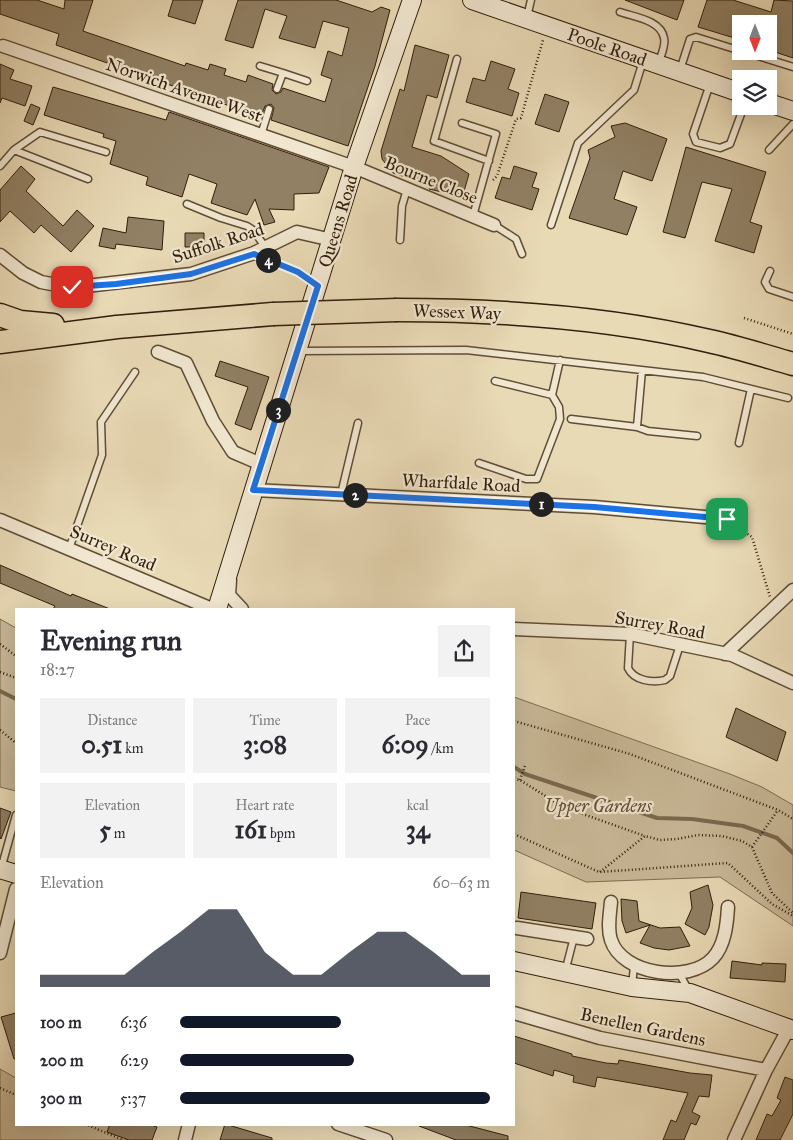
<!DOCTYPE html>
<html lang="en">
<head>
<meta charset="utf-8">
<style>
	body { margin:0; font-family:"IM FELL Great Primer",serif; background:#f2f2f3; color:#2b2b33; height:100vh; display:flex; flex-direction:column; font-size:19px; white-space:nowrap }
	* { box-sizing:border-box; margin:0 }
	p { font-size:16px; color:#7c7c81 }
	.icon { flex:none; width:28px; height:28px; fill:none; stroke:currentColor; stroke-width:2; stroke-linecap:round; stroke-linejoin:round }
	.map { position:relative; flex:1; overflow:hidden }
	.details { position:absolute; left:15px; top:608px; width:500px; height:518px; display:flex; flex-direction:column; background:#fff; border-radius:0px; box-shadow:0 5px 20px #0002 }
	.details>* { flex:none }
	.needle { width:32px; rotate:180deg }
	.fabs { position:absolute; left:732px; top:15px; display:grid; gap:10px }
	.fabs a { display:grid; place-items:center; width:45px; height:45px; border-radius:0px; background:#fff; box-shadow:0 5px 20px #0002; font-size:25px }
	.pin { position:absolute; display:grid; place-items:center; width:42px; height:42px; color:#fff; margin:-21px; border-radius:10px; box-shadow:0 2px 8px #0006 }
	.km { position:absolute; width:25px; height:25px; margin:-12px; border-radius:50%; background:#222; color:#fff; font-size:14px; line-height:25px; text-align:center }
	.round { display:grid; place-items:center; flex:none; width:52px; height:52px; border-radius:0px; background:#f2f2f3 }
	.overview { display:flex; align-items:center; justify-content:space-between; height:85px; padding:0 25px }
	h1 { font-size:28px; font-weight:700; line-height:38px }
	.stats { display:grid; grid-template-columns:repeat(3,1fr); gap:8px; height:85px; padding:5px 25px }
	.stats div { display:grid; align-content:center; border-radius:0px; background:#f2f2f3; text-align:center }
	.stats b { font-size:25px; font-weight:700 }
	.stats small { font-size:14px; font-weight:400 }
	.stats p { font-size:14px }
	.chart { height:140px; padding:10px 25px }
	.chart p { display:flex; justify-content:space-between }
	.chart svg { width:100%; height:90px; margin-top:5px; fill:#111827; opacity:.7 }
	ul { padding:0 25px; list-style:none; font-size:16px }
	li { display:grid; grid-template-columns:80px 60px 1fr; align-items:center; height:38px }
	li i { height:12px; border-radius:6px; background:#111827 }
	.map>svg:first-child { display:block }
	.green { fill:#caba99; stroke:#7e6c52 }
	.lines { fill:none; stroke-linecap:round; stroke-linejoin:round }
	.stream { stroke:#7a684f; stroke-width:4 }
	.building { fill:#918064; stroke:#311e0b }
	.lane-casing { stroke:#5f4d36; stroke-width:9 }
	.street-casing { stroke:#5f4d36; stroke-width:15 }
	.secondary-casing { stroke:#311e0b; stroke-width:20 }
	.highway-casing { stroke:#311e0b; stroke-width:25 }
	.path { stroke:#311e0b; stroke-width:2.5; stroke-dasharray:1 2.5; stroke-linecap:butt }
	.lane { stroke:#f1e7d0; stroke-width:6 }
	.street { stroke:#f1e7d0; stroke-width:12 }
	.secondary { stroke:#f1e7d0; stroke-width:18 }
	.highway { stroke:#e9dab6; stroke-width:22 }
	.highway-bridge-casing { stroke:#311e0b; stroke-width:25; stroke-linecap:butt }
	.highway-bridge { stroke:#e9dab6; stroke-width:22 }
	.route-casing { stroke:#fff; stroke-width:10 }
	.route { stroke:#1a73e8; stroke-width:6 }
	.labels { text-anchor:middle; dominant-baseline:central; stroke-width:4.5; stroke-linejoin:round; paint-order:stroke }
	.street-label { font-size:18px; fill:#311e0b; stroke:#f1e7d0 }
	.park-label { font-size:18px; font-style:italic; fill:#5f4d36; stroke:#f1e7d0 }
</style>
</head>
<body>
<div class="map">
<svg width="793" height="1140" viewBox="0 0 793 1140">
	<rect width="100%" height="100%" fill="#e9dab6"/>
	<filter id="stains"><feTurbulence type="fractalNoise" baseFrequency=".004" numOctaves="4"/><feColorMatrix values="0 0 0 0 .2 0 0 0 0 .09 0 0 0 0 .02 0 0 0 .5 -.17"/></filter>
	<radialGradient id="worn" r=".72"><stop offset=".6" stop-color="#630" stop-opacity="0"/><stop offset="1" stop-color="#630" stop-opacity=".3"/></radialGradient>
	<path class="green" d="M0,619L16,628V791L0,787Z
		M514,697L730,774L762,787L793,805V926L720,877L586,882L514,850Z
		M0,1069L16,1078V1124H107L140,1140H0Z"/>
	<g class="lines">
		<path class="stream" d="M0,691L16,699
			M514,767L525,774L657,818L692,819L743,826L777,838L793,853"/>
	</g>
	<path class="building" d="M0,0H37L64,9L65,0H93L83,31L185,66L186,63L208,70L210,64L226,69L224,75L246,82L248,75L273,84L272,90L276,94L281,92L283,88L325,102L332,79L321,75L328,51L342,56L349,28L323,21L315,48L279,38L287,16L265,9L253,48L225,40L238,0H336L372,12L381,7L390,10L375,66L348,146L271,120L274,108L271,104L265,106L261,117L56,45L59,34L0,14Z
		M173,0H203L195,24L168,16Z
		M625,0H684L677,20Z
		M707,0H733L771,12L774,0L793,1V58L769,50V24H741V40L698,27Z
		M415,45L449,55L437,98L427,95L412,147L441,156L469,174L463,195L443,189L442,192L429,189L431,185L393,173L382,159L381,151L400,89L404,91Z
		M491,61L515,69L508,89L519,93L512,116L466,102L473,78L485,81Z
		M0,64L14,70L10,79L32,86L25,106L2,98L0,103Z
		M53,87L166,120L169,112L329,167L319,193L294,194V210L269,209L275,222L264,225L255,199L247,215L211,203L217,184L189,174L182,197L146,185L148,177L110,164L116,141L103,137L104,134L44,115Z
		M545,94L569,102L559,132L535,124Z
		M31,104L40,108L33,125L24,121Z
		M625,123L667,139L652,181L623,171L614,199L637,207L627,235L569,218L590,158L588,150L615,137L611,126Z
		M686,147L766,172L750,222L762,226L754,253L715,241L732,189L702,182L685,238L663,232Z
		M21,166L35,179L26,191L63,226L77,210L94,226L71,252L41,225L34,233L10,211L0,222V190Z
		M514,166L537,173L532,187L539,189L532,210L495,198L502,177L510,179Z
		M128,217L164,221L162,250L116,244L115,249L99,246L103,228L126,233Z
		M185,233H204V247H185Z
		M220,361L269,377L251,430L235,424L248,387L215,376Z
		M0,565L71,596L72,594L110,609H53L55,606L0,583Z
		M736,708L786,732L777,761L726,737Z
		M0,808L11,812L1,839L0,838Z
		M708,885L713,905L709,927L705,935L685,924L692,908L690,892Z
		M521,892L596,903L592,929L518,918Z
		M621,899L637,901L639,921L660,928L680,927L690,946L669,950L654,948L640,943L650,925L626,933L622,921Z
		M732,961L762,965V963L786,964L785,982L730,978Z
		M16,1013V1059H14L1,1017Z
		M514,1036L572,1054V1056L606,1063L618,1064L619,1060L690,1073L712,1075L709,1097L699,1096L692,1112L700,1116L696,1125L691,1123L684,1140H663L671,1120L676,1122L688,1093L597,1077L595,1087L573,1082L574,1076L554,1070L553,1076L514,1063Z
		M785,1077L793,1080V1114L780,1140H756L767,1114L772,1116L781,1100L777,1098Z
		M110,1124H149L157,1127L152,1140H129L107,1132Z
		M225,1124L272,1138V1140H220Z
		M419,1124H462L508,1136V1140H456L419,1126Z"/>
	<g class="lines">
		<g class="lane-casing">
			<path id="lane" d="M620,12C634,17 661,20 664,38C666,45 661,55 659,62
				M527,17L531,0
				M742,51L793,67
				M457,59L434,141L489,161
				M260,66L283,73
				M680,70L690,39L696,37L741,51
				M710,84L693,134L696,142L720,148L730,144L744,106
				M277,89L283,73L307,81
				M462,123L496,134L473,216
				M261,135L269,109
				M14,150L40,132L106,152
				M769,150L793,124
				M0,166L14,150L88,179
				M187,204L221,218L247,226L253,230L266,248
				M494,225L516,239L522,254
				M551,225L578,143L634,90L643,61
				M400,240L402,206L407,189
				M770,271L765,282L769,289L793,297
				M300,351L466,350L703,377L788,398
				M495,381L552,395L560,360
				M571,419L637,427L642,370
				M637,427L648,431L697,436
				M739,443L751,389
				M479,463L526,479H537L560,419L559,407L552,395
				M341,494L358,423
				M69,549L102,455L101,422L135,372
				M630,634L628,668C634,681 653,683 665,680L670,676L680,645
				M1,869L16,815
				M565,972L574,937
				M679,973L689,991
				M632,986L634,966"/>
		</g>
		<g class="street-casing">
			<path id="street" d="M3,46L354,167L494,225
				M0,255L23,273L41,282L62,286H86L191,274L254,253L297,232L332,240
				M158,352L186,363L213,421L233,452L261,464
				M253,490L594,507L727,519
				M0,520L212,609
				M230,580L229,595L242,609
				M514,629L630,634L732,655L793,683
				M725,654L793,590
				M611,902C610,914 607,928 611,940C622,975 689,984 713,958C725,945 727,924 728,907
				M517,928L587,939
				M0,953L16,889
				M514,1013L600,1038L766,1070
				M338,1124L386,1140
				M185,1140L189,1124
				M734,1140L766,1070L789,1028"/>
		</g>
		<g class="secondary-casing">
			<path id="secondary" d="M472,0L741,93
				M769,103L793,111
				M217,609L354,167L412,0
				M0,869L16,874
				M514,961L632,987L690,993L793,1030"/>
		</g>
		<g class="highway-casing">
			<path id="highway" d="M397,310C501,310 607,317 709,341C737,347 765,356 793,364
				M0,315L20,322L53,325
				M0,342L117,327L273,314"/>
		</g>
		<path class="path" d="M493,180L497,176L516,119L521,118L543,40
			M269,260L304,277
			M744,318L793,334
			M736,526L752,537L770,597
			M0,644L16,656
			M0,672L16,678
			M514,721L630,754L778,810L793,819
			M0,730L16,743
			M514,779L520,780L563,807L645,836
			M520,780L525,766
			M514,834L599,872L728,863L772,904L793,916
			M752,847L778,810
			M600,872L645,836L660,840L677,839L698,835L722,836L742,841L752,847L772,893L793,913
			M0,1088L16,1095
			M85,1124L123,1140"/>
		<use href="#lane" class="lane"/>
		<use href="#street" class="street"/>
		<use href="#secondary" class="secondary"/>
		<use href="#highway" class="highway"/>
		<g class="highway-bridge-casing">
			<path id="highway-bridge" d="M273,314L397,310"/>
		</g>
		<use href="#highway-bridge" class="highway-bridge"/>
	</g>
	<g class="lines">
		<g class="route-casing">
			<path id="route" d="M72,287L116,284L191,274L254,254L298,272L318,286L253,490L594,507L727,519"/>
		</g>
		<use href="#route" class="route"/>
	</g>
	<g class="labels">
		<g class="street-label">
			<text transform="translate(607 47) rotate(19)">Poole Road</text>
			<text transform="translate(184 90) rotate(19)">Norwich Avenue West</text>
			<text transform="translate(431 180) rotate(22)">Bourne Close</text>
			<text transform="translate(338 221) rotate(-73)">Queens Road</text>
			<text transform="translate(218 243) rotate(-18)">Suffolk Road</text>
			<text transform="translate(457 312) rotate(2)">Wessex Way</text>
			<text transform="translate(461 483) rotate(3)">Wharfdale Road</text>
			<text transform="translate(113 548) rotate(23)">Surrey Road</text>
			<text transform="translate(660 625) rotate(10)">Surrey Road</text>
			<text transform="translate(643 1027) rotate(12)">Benellen Gardens</text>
		</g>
		<g class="park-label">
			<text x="598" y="806">Upper Gardens</text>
		</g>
	</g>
	<rect width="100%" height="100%" filter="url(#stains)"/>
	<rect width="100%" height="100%" fill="url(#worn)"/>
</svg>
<div class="fabs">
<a><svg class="needle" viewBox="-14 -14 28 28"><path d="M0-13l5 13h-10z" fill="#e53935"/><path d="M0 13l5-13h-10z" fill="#7c7c81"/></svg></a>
<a><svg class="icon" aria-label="layers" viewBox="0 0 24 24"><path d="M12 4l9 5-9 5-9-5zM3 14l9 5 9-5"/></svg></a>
</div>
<div class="pin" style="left:727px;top:519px;background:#1e9e55"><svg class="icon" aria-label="arrive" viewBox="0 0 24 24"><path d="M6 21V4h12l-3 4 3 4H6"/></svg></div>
<div class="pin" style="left:72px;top:287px;background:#d93025"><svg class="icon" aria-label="check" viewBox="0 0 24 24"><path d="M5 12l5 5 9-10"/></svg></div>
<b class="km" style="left:541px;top:504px">1</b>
<b class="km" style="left:355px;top:495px">2</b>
<b class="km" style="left:278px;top:410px">3</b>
<b class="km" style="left:268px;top:260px">4</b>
<section class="details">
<div class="overview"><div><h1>Evening run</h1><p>18:27</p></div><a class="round"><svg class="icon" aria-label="share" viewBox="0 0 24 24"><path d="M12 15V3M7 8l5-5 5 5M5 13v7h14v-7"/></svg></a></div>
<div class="stats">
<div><p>Distance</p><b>0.51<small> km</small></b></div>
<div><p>Time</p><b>3:08</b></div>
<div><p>Pace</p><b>6:09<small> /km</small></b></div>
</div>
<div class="stats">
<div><p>Elevation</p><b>5<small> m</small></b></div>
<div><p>Heart rate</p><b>161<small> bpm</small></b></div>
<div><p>kcal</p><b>34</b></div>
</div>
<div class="chart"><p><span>Elevation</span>60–63 m</p>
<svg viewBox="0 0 160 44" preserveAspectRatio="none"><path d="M0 44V38L10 38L20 38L30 38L40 27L50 17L60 6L70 6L80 27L90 38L100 38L110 27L120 17L130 17L140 27L150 38L160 38V44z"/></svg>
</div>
<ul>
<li><b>100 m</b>6:36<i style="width:52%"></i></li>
<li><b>200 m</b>6:29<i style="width:56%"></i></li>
<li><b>300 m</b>5:37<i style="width:100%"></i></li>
</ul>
</section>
</div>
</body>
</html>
